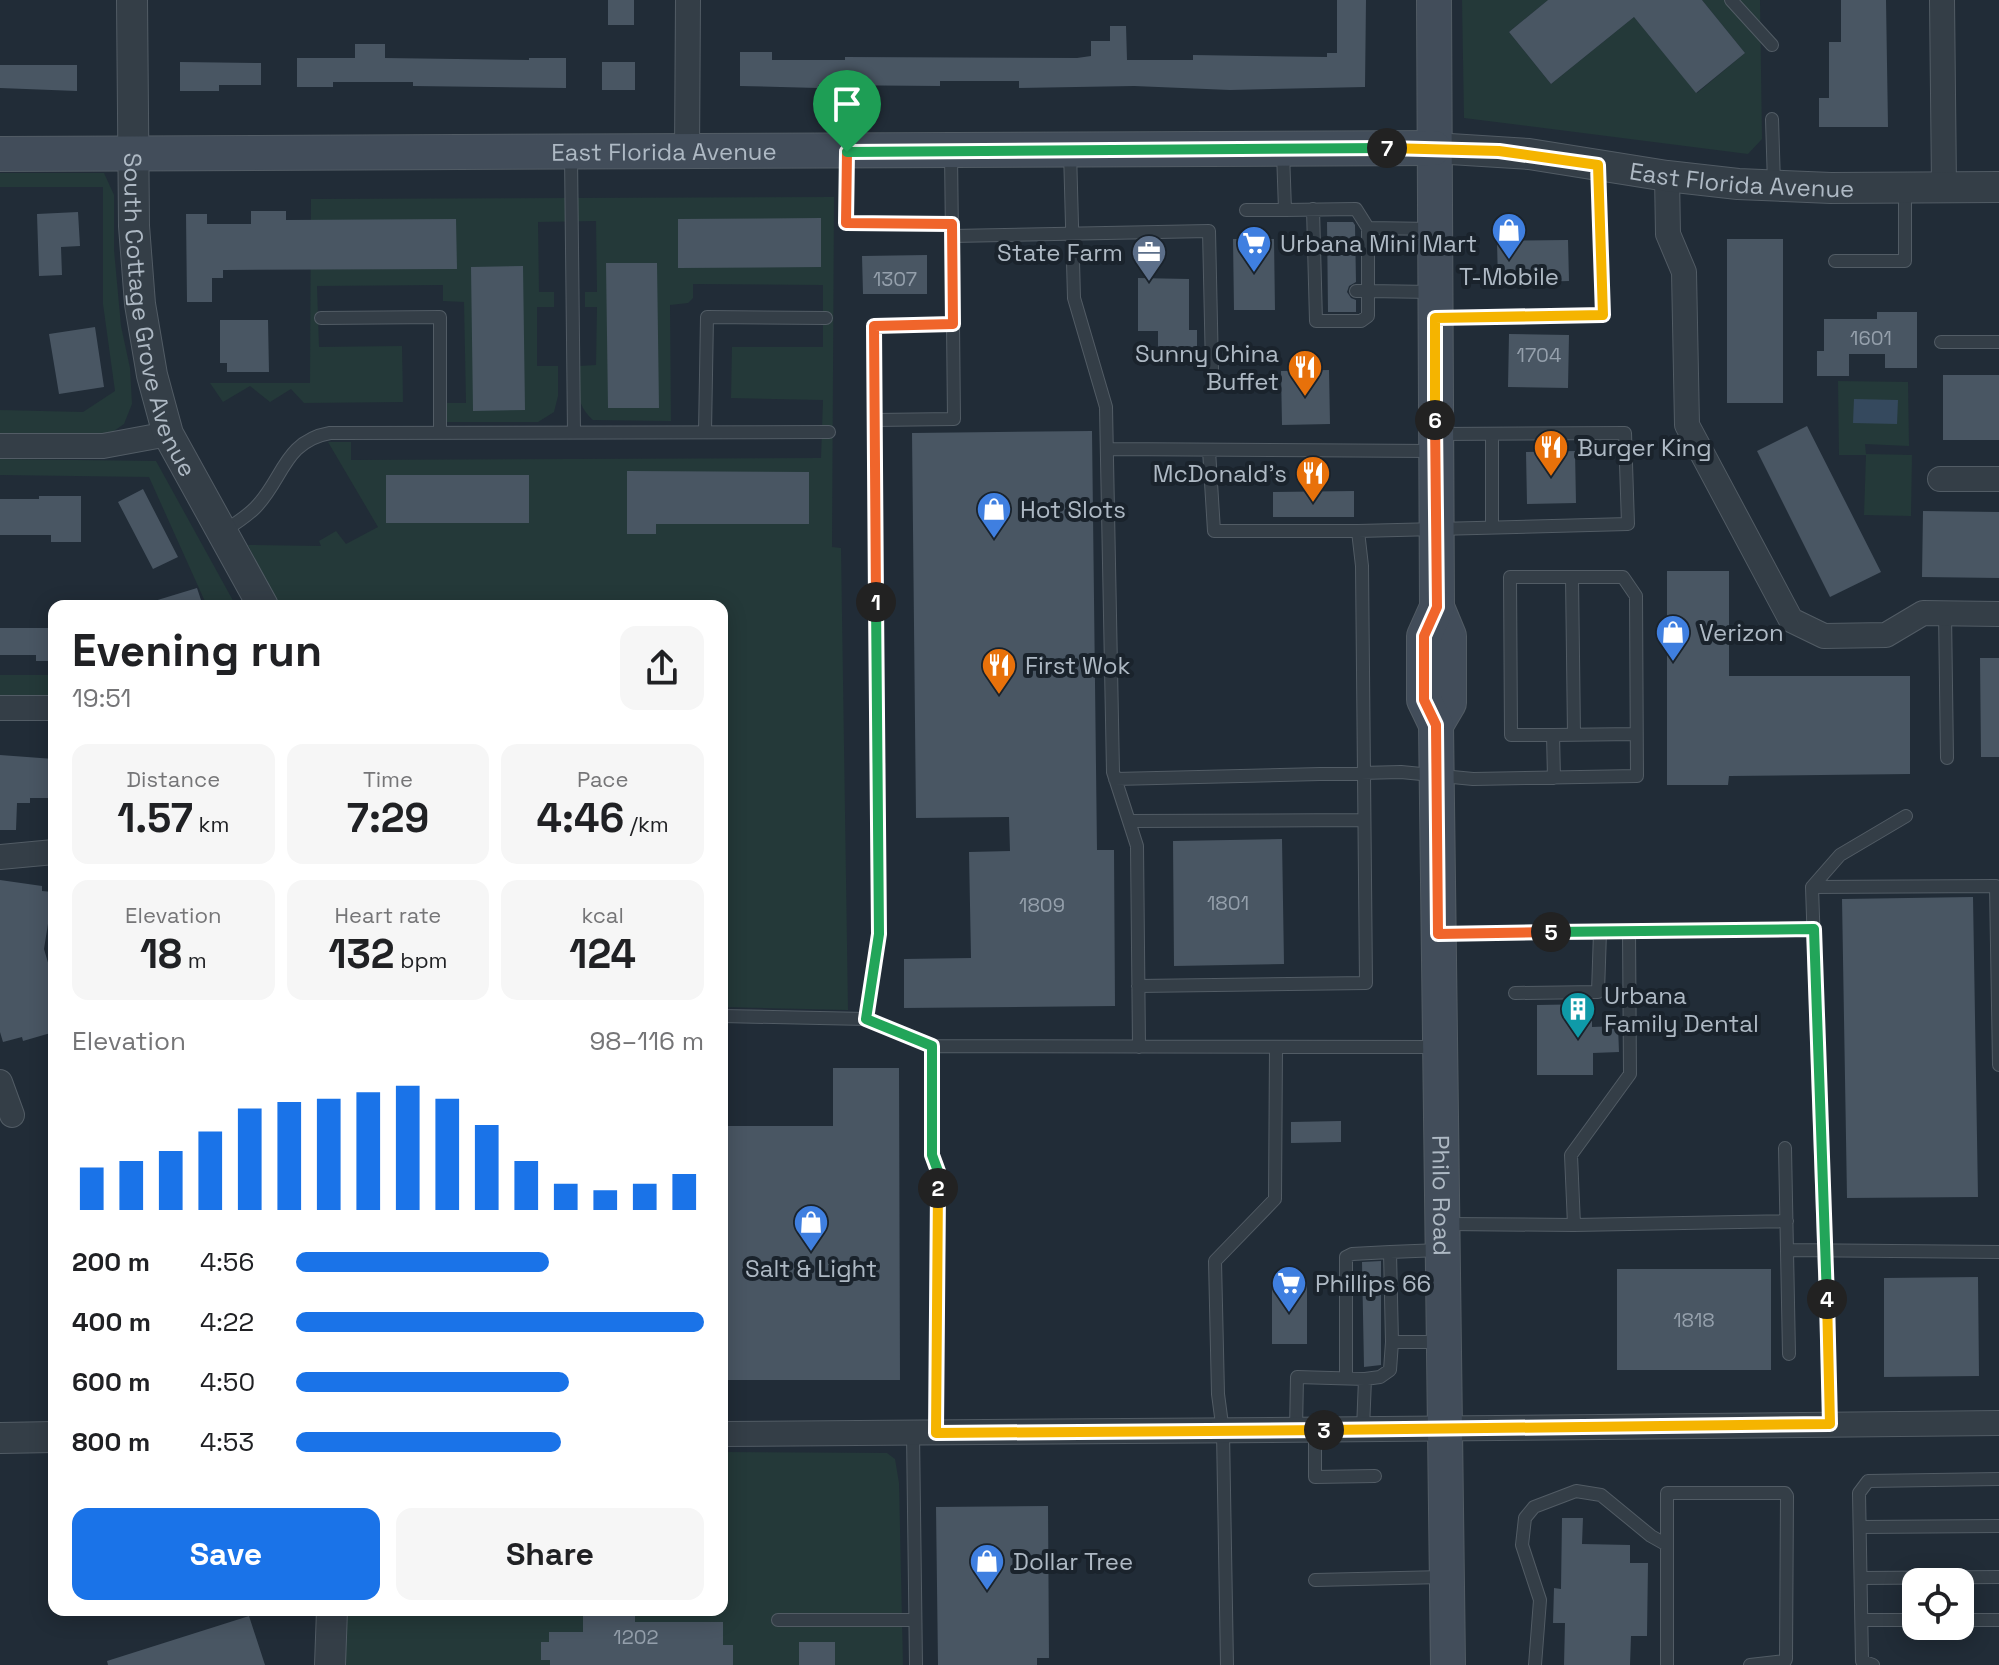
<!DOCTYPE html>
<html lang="en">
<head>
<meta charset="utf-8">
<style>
	body { margin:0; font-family:"Space Grotesk",sans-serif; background:#f6f6f6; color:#202124; height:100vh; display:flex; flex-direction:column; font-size:30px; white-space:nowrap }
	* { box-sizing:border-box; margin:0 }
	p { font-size:26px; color:#757577 }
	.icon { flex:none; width:44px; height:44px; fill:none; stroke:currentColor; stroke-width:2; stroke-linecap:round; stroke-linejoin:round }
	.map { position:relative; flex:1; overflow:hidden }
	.drawer { position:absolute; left:48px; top:600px; width:680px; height:1016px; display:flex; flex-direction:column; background:#fff; border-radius:16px; box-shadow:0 4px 20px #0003 }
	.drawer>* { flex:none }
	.fabs { position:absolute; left:1902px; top:1568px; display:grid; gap:16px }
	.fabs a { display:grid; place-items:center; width:72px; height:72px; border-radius:16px; background:#fff; box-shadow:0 4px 20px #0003; font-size:40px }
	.pin { position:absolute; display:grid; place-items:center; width:68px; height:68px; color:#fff; margin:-82px -34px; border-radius:50% 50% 50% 0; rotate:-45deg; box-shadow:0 0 8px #0007 }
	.pin .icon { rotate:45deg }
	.km { position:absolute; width:40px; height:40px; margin:-20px; border-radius:50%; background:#222; color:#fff; font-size:22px; line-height:40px; text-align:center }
	.round { display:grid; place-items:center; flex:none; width:84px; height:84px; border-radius:16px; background:#f6f6f6 }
	.summary { display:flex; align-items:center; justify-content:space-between; height:136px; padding:0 24px }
	h1 { font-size:44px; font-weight:700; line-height:60px }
	.figures { display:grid; grid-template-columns:repeat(3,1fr); gap:12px; height:136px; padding:8px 24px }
	.figures div { display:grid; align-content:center; border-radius:16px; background:#f6f6f6; text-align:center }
	.figures b { font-size:40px; font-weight:700 }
	.figures small { font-size:22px; font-weight:400 }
	.figures p { font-size:22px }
	.chart { height:224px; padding:16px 24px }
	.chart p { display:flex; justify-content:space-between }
	.chart svg { width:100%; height:144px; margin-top:8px; stroke:#1a73e8; stroke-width:6 }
	.cta { display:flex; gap:16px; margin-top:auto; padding:16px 24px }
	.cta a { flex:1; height:92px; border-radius:16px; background:#1a73e8; color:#fff; font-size:32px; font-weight:700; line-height:92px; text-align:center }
	.cta a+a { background:#f6f6f6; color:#202124 }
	ul { padding:0 24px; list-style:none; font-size:26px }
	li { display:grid; grid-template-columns:128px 96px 1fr; align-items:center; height:60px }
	li i { height:20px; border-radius:10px; background:#1a73e8 }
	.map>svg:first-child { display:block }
	.green { fill:#243939 }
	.water { fill:#35495e }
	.building { fill:#495663 }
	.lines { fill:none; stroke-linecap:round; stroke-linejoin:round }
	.service-casing { stroke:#525c65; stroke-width:14 }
	.minor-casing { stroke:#525c65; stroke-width:26 }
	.tertiary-casing { stroke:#525c65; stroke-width:32 }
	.secondary-casing { stroke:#525c65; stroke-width:36 }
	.service { stroke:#343e47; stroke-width:12 }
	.minor { stroke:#343e47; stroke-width:24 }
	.tertiary { stroke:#343e47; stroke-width:30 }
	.secondary { stroke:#424d5a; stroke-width:34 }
	.split-1-casing { stroke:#fff; stroke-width:16 }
	.split-2-casing { stroke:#fff; stroke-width:16 }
	.split-3-casing { stroke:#fff; stroke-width:16 }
	.split-4-casing { stroke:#fff; stroke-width:16 }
	.split-5-casing { stroke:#fff; stroke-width:16 }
	.split-6-casing { stroke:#fff; stroke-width:16 }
	.split-7-casing { stroke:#fff; stroke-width:16 }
	.split-8-casing { stroke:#fff; stroke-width:16 }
	.split-1 { stroke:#f0652b; stroke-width:10 }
	.split-2 { stroke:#22a559; stroke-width:10 }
	.split-3 { stroke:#f5b400; stroke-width:10 }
	.split-4 { stroke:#f5b400; stroke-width:10 }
	.split-5 { stroke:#22a559; stroke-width:10 }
	.split-6 { stroke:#f0652b; stroke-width:10 }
	.split-7 { stroke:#f5b400; stroke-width:10 }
	.split-8 { stroke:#22a559; stroke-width:10 }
	.labels { text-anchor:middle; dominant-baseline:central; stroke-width:8; stroke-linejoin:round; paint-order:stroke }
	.number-label { font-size:20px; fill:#95a0ac }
	.street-label { font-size:24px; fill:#aeb9c4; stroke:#1a232c }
	.poi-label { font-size:24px; fill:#aeb9c4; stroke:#1a232c; text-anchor:start }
</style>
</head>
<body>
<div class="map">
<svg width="1999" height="1665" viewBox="0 0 1999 1665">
	<rect width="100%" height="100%" fill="#212c37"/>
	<path class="green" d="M1462,0H1548L1509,32L1551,84L1634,17L1697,93L1745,53L1702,0H1760L1762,139L1748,154L1464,118Z
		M0,173H104L114,195V250L121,326L130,368L132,404L124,424L111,433L0,435V410L83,412L115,391L103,304V187H0Z
		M834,197L832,547L841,548L848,1010L722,1007V606H277L248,545L321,546L319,541L336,531L346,544L378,527L328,442H351V460L821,458L823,400L731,398L732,347H823V285L693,284V298L688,303L670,305L671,421L593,420C575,404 578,389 579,366L596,365L597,307H585V292H597L596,221L538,222L539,292H554V307H537V366H558V396L554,412L538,422H447V403H466L464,302L443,301V285L317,286L319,347L402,346L403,402L304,403L291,389L270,402L250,386L223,402L210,383H310L311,199Z
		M1838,381L1908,382L1909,446L1865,444L1866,454L1912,455L1911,516L1864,515L1866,455H1839Z
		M0,459L156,461L236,606H207L149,477L0,475Z
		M0,675H54V699H0Z
		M722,1452L887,1453L895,1459L899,1483L903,1665H338L342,1610H722Z"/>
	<path class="water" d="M1854,399L1898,400L1897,424L1853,423Z"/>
	<path class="building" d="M608,0H634V25H608Z
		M1337,0H1366L1365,87L1230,90L1134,86L1019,88V81H940V86L818,85V88L740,86V52H772V60H845V57L1077,58L1091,56V41H1110V26H1126L1127,60H1193V55L1327,57V53H1337Z
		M1548,0H1702L1745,53L1696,93L1634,17L1551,84L1509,32Z
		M1841,0H1886L1888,127H1819V98H1829V42H1841Z
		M355,44H385V58L529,60V58H566V88L413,86V82H333V87H297V58H355Z
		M180,62L261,63V85H219V91H180Z
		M602,62H635V90H602Z
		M0,65H77V91L0,88Z
		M251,211H286V220L456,219L457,269L223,270V278H212V302H187L186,214H207V224H251Z
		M78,212L80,246L61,247L62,275L39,276L37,214Z
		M821,218V267L678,268V219Z
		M1327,222H1353L1355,225L1356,282L1349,286L1347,292L1351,298L1356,300V312H1328Z
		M1233,239H1274L1275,310H1234Z
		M1727,239H1783V403H1727Z
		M1568,240L1569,281L1498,283L1497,241Z
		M927,255V294H863L862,256Z
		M606,263H657L659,408H608Z
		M523,266L525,410L473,411L471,267Z
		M1138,278L1189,279V330H1197V353H1158V331H1138Z
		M1877,312H1917V368H1885V354H1849V376H1817V351H1824V319H1877Z
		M220,320H268L269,372H227V363H220Z
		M95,327L104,387L59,394L49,334Z
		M1509,334L1569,335L1568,388L1508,387Z
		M1329,370L1330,424L1282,425L1281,371Z
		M1943,375H1999V440H1943Z
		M1807,426L1881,572L1830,597L1757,451Z
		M1092,431L1097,850H1114L1115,1006L904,1008V959L971,958L969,852L1010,851L1009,817L916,818L912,433Z
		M1575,451L1576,503L1527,504L1526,452Z
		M627,471L809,472V524H656V534H627Z
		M386,475H529V523H386Z
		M143,489L178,557L153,569L118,502Z
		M1354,491V517H1273V492Z
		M39,496H81V542H51V535H0V499H39Z
		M1923,511L1999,512V578L1922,577Z
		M1667,571H1729V676H1910V774L1729,776L1728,785H1667Z
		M197,588L203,606H152L151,602Z
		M0,628H54V661H36V655H0Z
		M1980,658H1999V757H1981Z
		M0,755L54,759V798H30V803H17L16,830H0Z
		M1282,839L1284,964L1174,966L1173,841Z
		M0,880L42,886V891L53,892L44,949L54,983V1032L23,1041L22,1037L3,1042L0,1032Z
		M1973,897L1978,1197L1847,1198L1842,899Z
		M1592,1004V1027L1618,1026L1619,1052L1593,1053V1075H1537V1005Z
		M833,1068H899L900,1380H722V1126H833Z
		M1341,1121V1142L1291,1143V1122Z
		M1381,1261V1365L1364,1367L1362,1262Z
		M1617,1269H1771V1370H1617Z
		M1978,1277L1979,1376L1884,1377V1278Z
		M1272,1284H1307V1344H1272Z
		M1048,1506L1049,1658H1037V1665H938L936,1507Z
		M1562,1518H1583L1582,1544L1630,1545V1563H1648L1647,1636H1631L1630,1665H1564L1565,1623H1553L1554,1588L1561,1589Z
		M583,1610H635V1622H723V1645H733V1665H550V1660H541V1642H549V1632H583Z
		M249,1616L265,1665H108L107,1661Z
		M799,1642H835V1665H799Z"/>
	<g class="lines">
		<g class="service-casing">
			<path id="service" d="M1731,0L1772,45
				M1772,119L1774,184
				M1070,151L1074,298L1106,407L1113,772L1137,846L1139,1047
				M847,152L846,223L952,224
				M1283,152L1285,210L1356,209L1368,228
				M571,155L574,432
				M1313,209L1316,321H1361L1368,316V291H1356
				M1246,210H1285
				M952,236L1209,231L1212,369
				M1835,261H1905V187
				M1432,292L1368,291V228L1434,229
				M321,318L440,317V433
				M1439,318L1603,315L1598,165
				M1941,342H1999
				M874,420L954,419L953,324
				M705,432L707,317L826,318
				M1492,434V528
				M1107,449L1433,451
				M1209,450L1214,531H1358
				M224,531C235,524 246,517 255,508C283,480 284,441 330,433L829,432
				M1945,613L1947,758
				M1553,735H1511L1510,577H1572L1574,735
				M1554,778L1553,735L1636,734
				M1115,779L1401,772L1473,779L1637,776L1636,596L1623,577H1572
				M1129,821L1363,820
				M1812,887L1996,886L1999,1065
				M1441,934L1814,929
				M1138,986L1366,983L1362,566L1358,531L1628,524L1625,433L1439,434
				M1515,993L1598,992L1600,932
				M722,1016L866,1019L932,1046
				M866,1019L879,934L874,326L953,324L951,153
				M1785,1148L1789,1354
				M1446,1224L1574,1225L1787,1221
				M1574,1225L1571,1155L1630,1074L1629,931
				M1440,1250L1390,1252L1392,1342H1440
				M1787,1250L1999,1252
				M1346,1378V1257L1352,1254L1390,1252
				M1365,1379L1380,1377L1390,1370L1392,1342
				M1830,1424L1812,887L1840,855L1906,816
				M1296,1430L1297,1377L1365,1379L1363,1429
				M1315,1430V1477L1375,1476
				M913,1433L916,1665
				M936,1433L939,1174L932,1155V1046L1437,1047
				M1860,1527L1999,1526
				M1861,1578L1999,1577
				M1315,1580L1443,1577
				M778,1620H915
				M1862,1620H1916
				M1960,1620H1999
				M1227,1665L1223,1432L1218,1394L1215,1261L1275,1199L1276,1047
				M1535,1665L1540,1600L1522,1545L1525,1518L1534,1507L1576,1491L1601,1495L1651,1536L1667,1545
				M1667,1665V1493H1785L1787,1496L1786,1659L1785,1661L1750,1665
				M1873,1665L1862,1661L1859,1493L1868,1481L1999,1479"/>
		</g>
		<g class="minor-casing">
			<path id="minor" d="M1942,0L1944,187
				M687,153L688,0
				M1667,176L1668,234L1684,272L1687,425L1791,620L1824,636L1886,635L1923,613L1999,614
				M0,446H103L168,434
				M1940,479H1999
				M0,708H54
				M0,857L54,852
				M0,1082L12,1115
				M722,1434C1148,1433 1573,1426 1999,1423"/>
		</g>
		<g class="tertiary-casing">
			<g id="tertiary">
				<path id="s1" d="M132,0L134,226L140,304L152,375L168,434L263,606"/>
				<path id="s2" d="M1434,148L1529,154L1667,176L1738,184L1831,188L1999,187"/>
				<path d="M0,1438L54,1437"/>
				<path d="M330,1665L332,1610"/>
			</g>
		</g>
		<g class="secondary-casing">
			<g id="secondary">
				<path d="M1434,0L1437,607L1449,636V703L1436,725"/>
				<path id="s3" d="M0,154L1434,148"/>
				<path id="s4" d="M1437,607L1424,636V700L1436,725L1448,1665"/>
			</g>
		</g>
		<use href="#service" class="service"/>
		<use href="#minor" class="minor"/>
		<use href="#tertiary" class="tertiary"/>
		<use href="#secondary" class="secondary"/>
	</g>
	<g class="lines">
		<g class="split-1-casing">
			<path id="split-1" d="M847,152L846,223L952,224L953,324L874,326L876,602"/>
		</g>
		<g class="split-2-casing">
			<path id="split-2" d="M876,602L879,934L866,1019L932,1046V1155L939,1174L938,1188"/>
		</g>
		<g class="split-3-casing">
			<path id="split-3" d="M938,1188L936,1433L1324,1430"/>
		</g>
		<g class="split-4-casing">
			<path id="split-4" d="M1324,1430L1830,1424L1827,1299"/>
		</g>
		<g class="split-5-casing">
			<path id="split-5" d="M1551,932L1814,929L1827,1299"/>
		</g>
		<g class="split-6-casing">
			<path id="split-6" d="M1435,420L1437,607L1424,636V700L1436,725L1438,934L1551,932"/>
		</g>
		<g class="split-7-casing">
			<path id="split-7" d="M1387,148L1499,151L1598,165L1603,315L1435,318V420"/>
		</g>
		<g class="split-8-casing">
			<path id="split-8" d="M847,152L1387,148"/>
		</g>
		<use href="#split-1" class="split-1"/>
		<use href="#split-2" class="split-2"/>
		<use href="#split-3" class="split-3"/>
		<use href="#split-4" class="split-4"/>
		<use href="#split-5" class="split-5"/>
		<use href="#split-6" class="split-6"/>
		<use href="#split-7" class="split-7"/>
		<use href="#split-8" class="split-8"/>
	</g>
	<defs>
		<g id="shop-pin" transform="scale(1.8)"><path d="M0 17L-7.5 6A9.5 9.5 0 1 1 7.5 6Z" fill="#3f7fe0" stroke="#1a232c"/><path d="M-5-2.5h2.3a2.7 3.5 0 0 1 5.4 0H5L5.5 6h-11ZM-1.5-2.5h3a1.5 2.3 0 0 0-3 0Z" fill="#fff"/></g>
		<g id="supermarket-pin" transform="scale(1.8)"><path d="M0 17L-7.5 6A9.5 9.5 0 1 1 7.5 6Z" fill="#3f7fe0" stroke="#1a232c"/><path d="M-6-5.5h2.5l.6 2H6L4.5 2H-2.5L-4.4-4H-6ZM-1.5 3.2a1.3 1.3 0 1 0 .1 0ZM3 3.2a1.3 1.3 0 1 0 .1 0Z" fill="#fff"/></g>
		<g id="office-pin" transform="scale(1.8)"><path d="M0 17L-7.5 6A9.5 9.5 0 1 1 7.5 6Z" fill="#5c6f8a" stroke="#1a232c"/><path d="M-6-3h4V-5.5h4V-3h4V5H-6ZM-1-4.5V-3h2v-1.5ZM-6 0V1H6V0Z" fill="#fff"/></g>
		<g id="restaurant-pin" transform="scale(1.8)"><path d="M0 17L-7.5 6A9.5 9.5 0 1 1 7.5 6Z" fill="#e8710a" stroke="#1a232c"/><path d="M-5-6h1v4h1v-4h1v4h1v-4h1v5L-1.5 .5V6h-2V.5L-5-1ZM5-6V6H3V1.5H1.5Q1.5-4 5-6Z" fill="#fff"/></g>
		<g id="building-pin" transform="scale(1.8)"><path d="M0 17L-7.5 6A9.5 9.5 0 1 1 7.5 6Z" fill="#0f9aa8" stroke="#1a232c"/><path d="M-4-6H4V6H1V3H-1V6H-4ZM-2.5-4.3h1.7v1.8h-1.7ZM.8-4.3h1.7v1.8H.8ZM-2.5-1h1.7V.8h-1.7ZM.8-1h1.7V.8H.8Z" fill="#fff"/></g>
	</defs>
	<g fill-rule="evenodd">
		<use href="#shop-pin" x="1509" y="230"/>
		<use href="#supermarket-pin" x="1254" y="243"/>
		<use href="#office-pin" x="1149" y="252"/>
		<use href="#restaurant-pin" x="1305" y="367"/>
		<use href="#restaurant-pin" x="1551" y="447"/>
		<use href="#restaurant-pin" x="1313" y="473"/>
		<use href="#shop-pin" x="994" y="509"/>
		<use href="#shop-pin" x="1673" y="632"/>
		<use href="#restaurant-pin" x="999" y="665"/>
		<use href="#building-pin" x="1578" y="1009"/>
		<use href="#shop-pin" x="811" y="1222"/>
		<use href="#supermarket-pin" x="1289" y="1283"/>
		<use href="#shop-pin" x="987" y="1561"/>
	</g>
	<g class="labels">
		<g class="number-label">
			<text x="895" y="279">1307</text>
			<text x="1871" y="338">1601</text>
			<text x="1539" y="355">1704</text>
			<text x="1228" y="903">1801</text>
			<text x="1042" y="905">1809</text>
			<text x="1694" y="1320">1818</text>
			<text x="636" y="1637">1202</text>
		</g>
		<g class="street-label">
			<text stroke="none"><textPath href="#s3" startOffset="664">East Florida Avenue</textPath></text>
			<text stroke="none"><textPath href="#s2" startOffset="310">East Florida Avenue</textPath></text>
			<text stroke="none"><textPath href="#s1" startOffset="318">South Cottage Grove Avenue</textPath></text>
			<text stroke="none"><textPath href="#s4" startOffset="594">Philo Road</textPath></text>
		</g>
		<g class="poi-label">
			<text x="1280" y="243">Urbana Mini Mart</text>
			<text x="1123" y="252" text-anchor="end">State Farm</text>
			<text x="1509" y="276" text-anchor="middle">T-Mobile</text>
			<text x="1279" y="353" text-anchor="end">Sunny China<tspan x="1279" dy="28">Buffet</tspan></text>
			<text x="1577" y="447">Burger King</text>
			<text x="1287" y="473" text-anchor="end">McDonald's</text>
			<text x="1020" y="509">Hot Slots</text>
			<text x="1699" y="632">Verizon</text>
			<text x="1025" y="665">First Wok</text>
			<text x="1604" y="995">Urbana<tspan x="1604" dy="28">Family Dental</tspan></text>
			<text x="811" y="1268" text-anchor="middle">Salt &amp; Light</text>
			<text x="1315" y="1283">Phillips 66</text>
			<text x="1013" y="1561">Dollar Tree</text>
		</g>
	</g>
</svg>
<div class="fabs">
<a><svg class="icon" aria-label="locate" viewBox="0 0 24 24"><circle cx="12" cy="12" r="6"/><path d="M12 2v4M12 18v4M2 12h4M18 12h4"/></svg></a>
</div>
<div class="pin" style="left:847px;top:152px;background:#1e9e55"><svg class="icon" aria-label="arrive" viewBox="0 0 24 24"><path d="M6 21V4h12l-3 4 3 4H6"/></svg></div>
<b class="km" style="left:876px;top:602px">1</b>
<b class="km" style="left:938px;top:1188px">2</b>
<b class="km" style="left:1324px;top:1430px">3</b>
<b class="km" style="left:1827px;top:1299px">4</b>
<b class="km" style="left:1551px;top:932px">5</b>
<b class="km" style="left:1435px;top:420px">6</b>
<b class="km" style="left:1387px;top:148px">7</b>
<section class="drawer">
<div class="summary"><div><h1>Evening run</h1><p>19:51</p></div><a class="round"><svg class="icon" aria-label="share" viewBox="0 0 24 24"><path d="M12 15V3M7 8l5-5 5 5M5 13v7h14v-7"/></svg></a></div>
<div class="figures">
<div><p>Distance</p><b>1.57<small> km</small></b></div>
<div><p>Time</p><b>7:29</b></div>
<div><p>Pace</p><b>4:46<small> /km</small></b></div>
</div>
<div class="figures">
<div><p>Elevation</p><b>18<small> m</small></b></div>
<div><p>Heart rate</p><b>132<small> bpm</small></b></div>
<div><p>kcal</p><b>124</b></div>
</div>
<div class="chart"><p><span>Elevation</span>98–116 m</p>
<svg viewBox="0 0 160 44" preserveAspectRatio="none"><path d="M5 44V31M15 44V29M25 44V26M35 44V20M45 44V13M55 44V11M65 44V10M75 44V8M85 44V6M95 44V10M105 44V18M115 44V29M125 44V36M135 44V38M145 44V36M155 44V33"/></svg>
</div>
<ul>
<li><b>200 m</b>4:56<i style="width:62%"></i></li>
<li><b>400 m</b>4:22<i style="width:100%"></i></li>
<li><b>600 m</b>4:50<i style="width:67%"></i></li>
<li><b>800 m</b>4:53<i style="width:65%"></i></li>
</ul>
<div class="cta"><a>Save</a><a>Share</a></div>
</section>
</div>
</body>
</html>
